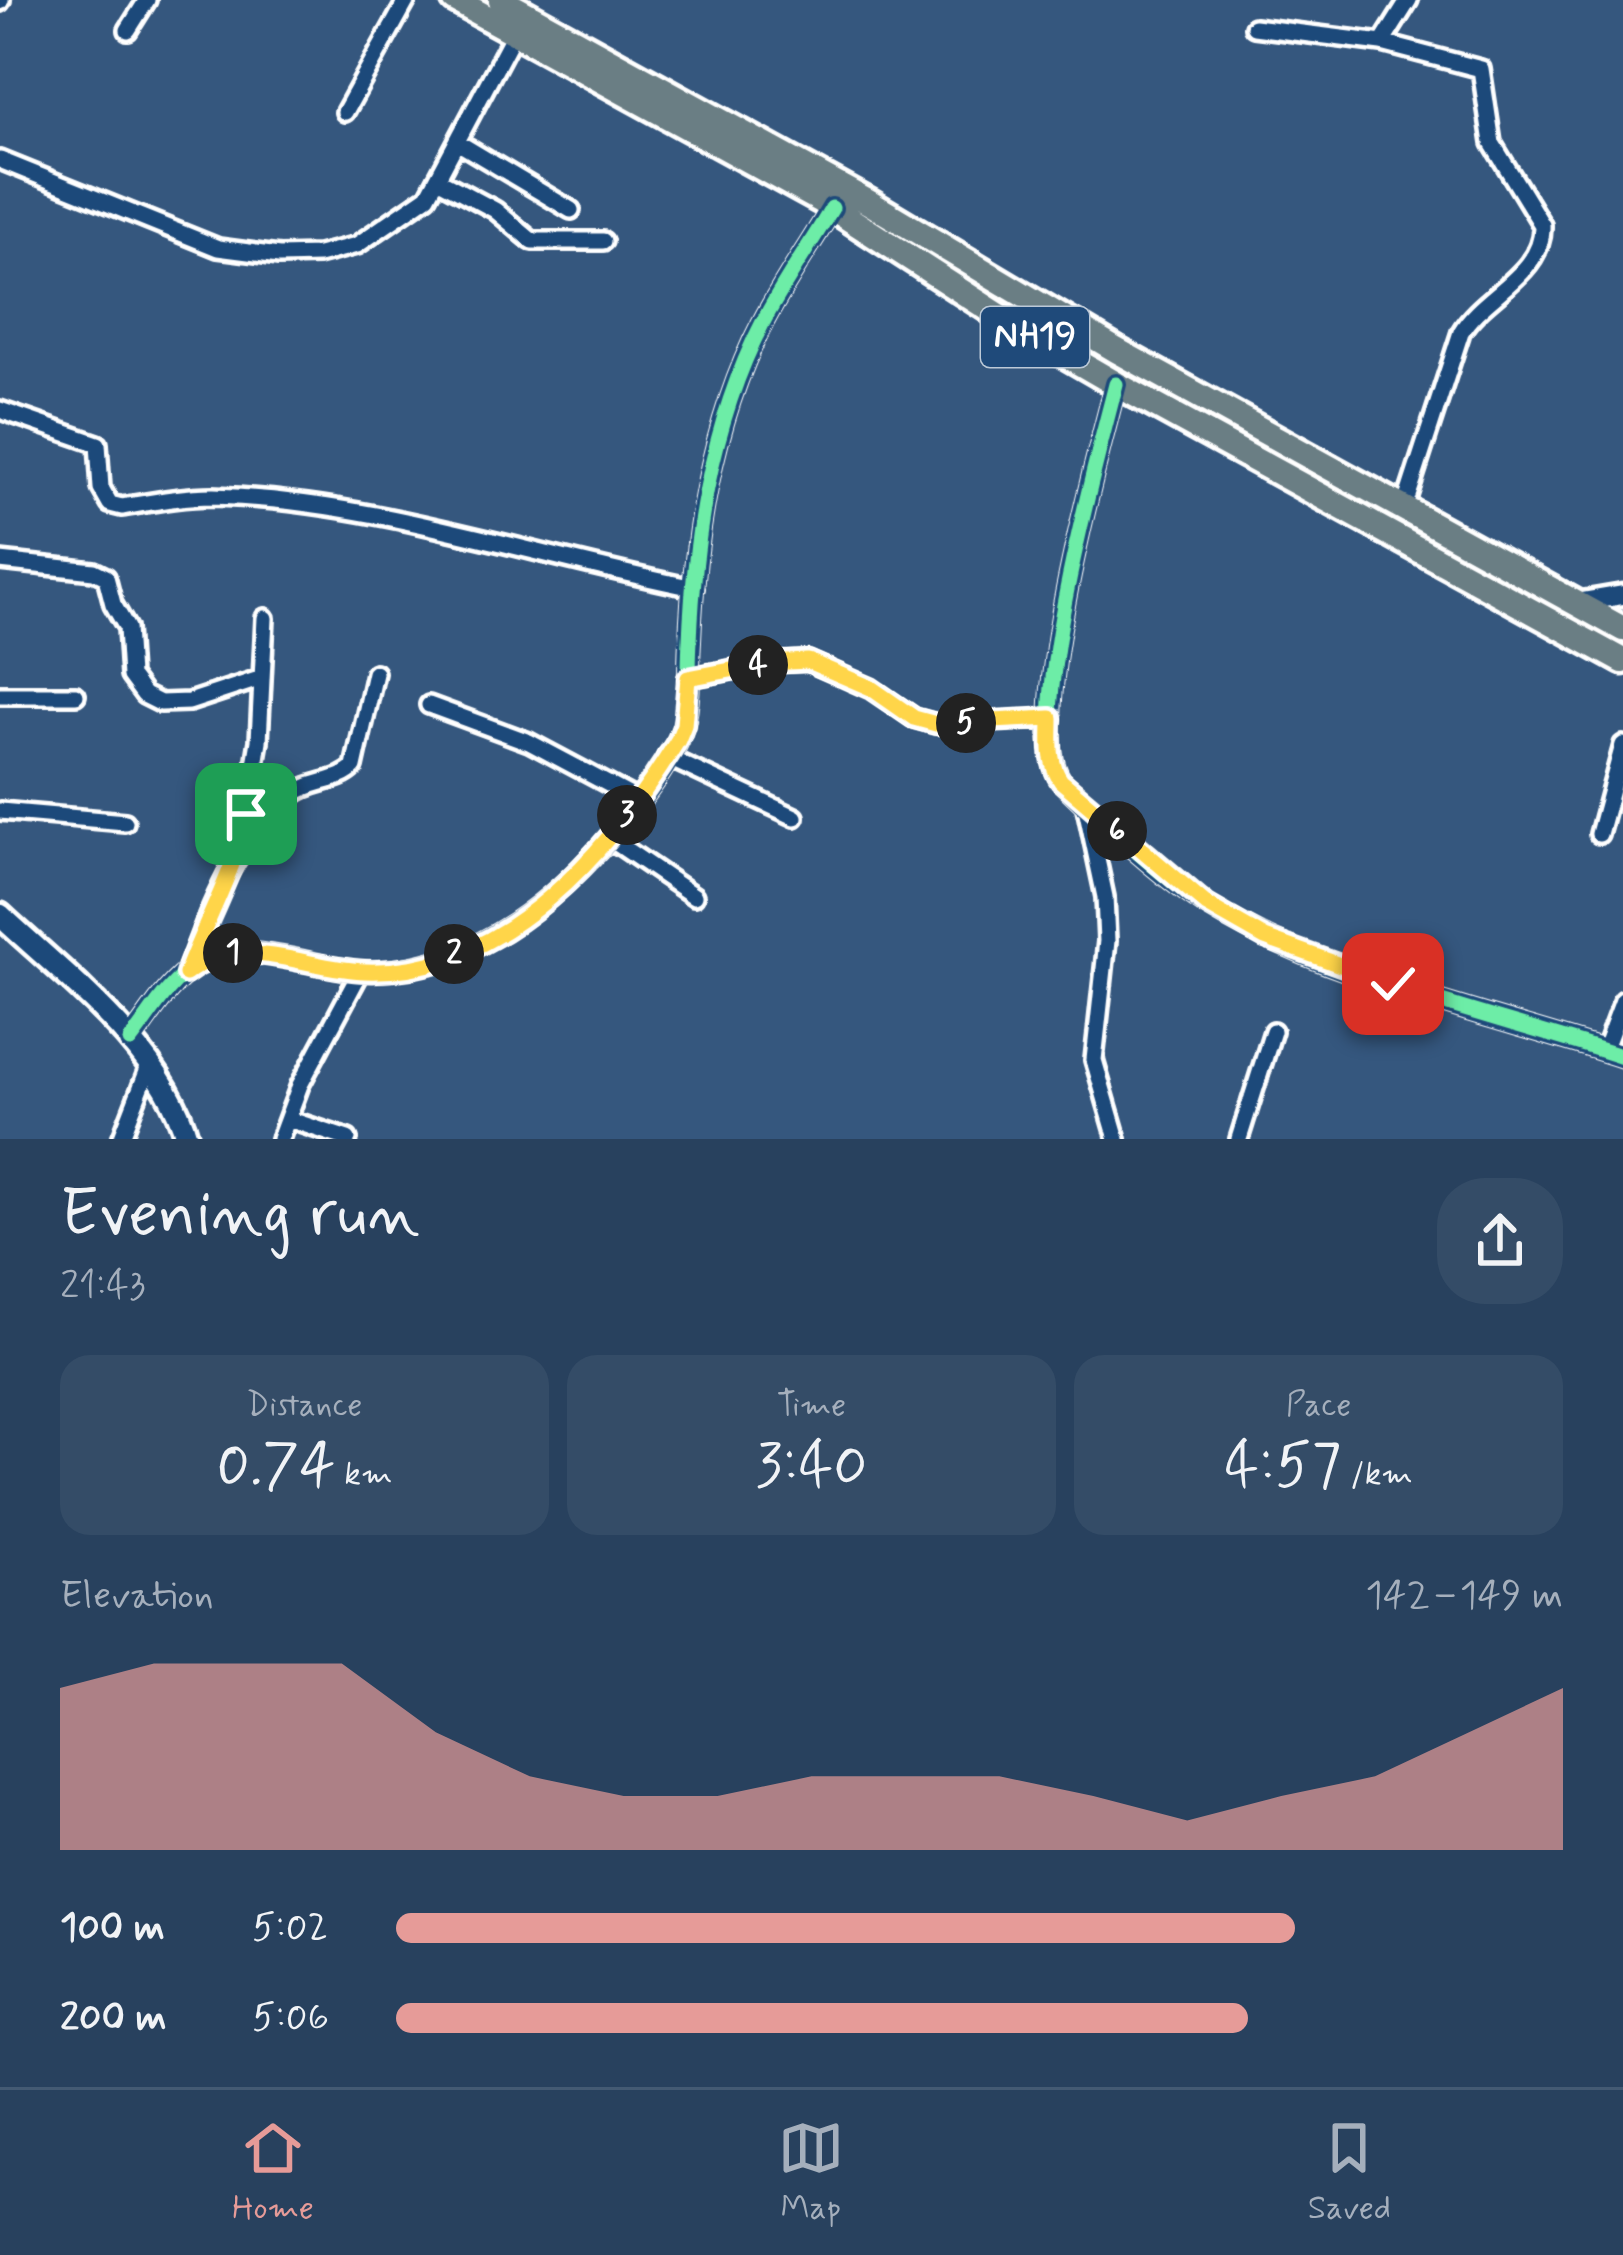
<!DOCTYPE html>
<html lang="en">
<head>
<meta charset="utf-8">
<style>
	body { margin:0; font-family:Mynerve,sans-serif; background:#344c67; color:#f1f3f6; height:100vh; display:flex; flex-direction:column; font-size:45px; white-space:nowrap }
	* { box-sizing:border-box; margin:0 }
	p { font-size:39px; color:#a5afbc }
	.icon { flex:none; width:66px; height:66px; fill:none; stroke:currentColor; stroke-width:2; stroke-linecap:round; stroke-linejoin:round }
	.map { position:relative; height:1139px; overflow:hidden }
	.sheet { display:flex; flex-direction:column; background:#28415e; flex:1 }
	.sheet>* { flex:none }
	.pin { position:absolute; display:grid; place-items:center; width:102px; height:102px; color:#fff; margin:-51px; border-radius:24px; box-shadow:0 6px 18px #0006 }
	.km { position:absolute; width:60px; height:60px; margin:-30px; border-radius:50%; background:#222; color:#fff; font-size:33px; line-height:60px; text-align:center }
	.round { display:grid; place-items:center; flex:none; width:126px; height:126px; border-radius:48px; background:#344c67 }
	.overview { display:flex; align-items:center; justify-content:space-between; height:204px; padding:0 60px }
	h1 { font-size:66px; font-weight:600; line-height:90px }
	.stats { display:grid; grid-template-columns:repeat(3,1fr); gap:18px; height:204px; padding:12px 60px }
	.stats div { display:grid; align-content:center; border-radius:30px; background:#344c67; text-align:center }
	.stats b { font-size:60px; font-weight:600 }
	.stats small { font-size:33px; font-weight:400 }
	.stats p { font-size:33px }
	.chart { height:336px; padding:24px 60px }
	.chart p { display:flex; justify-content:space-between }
	.chart svg { width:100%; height:216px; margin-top:12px; fill:#e69b98; opacity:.7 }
	ul { padding:0 60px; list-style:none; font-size:39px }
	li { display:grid; grid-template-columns:192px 144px 1fr; align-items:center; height:90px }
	li i { height:30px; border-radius:15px; background:#e69b98 }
	.menu { display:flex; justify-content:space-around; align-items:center; height:168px; border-top:3px solid #445a73; background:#28415e; font-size:33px; color:#a5afbc }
	.menu a { display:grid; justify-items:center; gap:6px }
	.menu .current { color:#e69b98 }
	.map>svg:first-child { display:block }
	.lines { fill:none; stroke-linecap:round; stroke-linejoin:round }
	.minor-casing { stroke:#fff; stroke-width:24 }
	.tertiary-casing { stroke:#fff; stroke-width:27 }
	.secondary-casing { stroke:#fff; stroke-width:30 }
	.trunk-casing { stroke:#fff; stroke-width:33 }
	.minor { stroke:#1f4a7a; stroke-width:15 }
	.tertiary { stroke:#1f4a7a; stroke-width:18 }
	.secondary { stroke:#1f4a7a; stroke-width:21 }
	.trunk { stroke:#6b7e84; stroke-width:24 }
	.cycleway-casing { stroke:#1f4a7a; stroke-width:22 }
	.cycleway { stroke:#6deda7; stroke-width:15 }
	.route-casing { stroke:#fff; stroke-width:24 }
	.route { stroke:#ffd54a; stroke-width:15 }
	.labels { text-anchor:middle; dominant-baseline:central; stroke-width:9; stroke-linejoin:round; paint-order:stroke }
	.shield { fill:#1f4a7a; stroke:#bcc9d7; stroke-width:3 }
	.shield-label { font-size:36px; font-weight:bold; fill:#fff }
</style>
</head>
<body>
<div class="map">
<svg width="1623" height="1139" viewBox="0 0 1623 1139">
	<rect width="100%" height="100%" fill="#35577e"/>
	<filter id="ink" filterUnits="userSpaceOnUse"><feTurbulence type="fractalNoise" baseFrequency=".00833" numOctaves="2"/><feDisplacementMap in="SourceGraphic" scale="24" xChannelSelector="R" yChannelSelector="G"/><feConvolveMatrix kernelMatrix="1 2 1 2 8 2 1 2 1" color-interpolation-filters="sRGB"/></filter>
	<g filter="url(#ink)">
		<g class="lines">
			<g class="minor-casing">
				<path id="minor" d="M0,2L1,0
					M1254,27L1382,43L1481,69L1492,143L1542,225C1544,274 1482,295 1461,332L1404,508
					M128,30L147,0
					M1382,43L1409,0
					M345,112L407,0
					M457,142L571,210
					M0,160L218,248L279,256L318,255L357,245L428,196L515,32
					M437,179L495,210L532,241H603
					M1116,384C1098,456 1022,725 1061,781C1102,821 1160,876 1208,906C1325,978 1492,1014 1623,1057
					M0,410L98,444L101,488L110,504L122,507C152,502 183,496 213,496C373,500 537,557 694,588
					M0,561L94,571L106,577L113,604L127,628L130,676L144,695L160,703L189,702L262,678
					M688,678L768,663L808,661L871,689L914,718L936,724L1051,719
					M0,695H76
					M429,705L529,742L638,800
					M667,757L795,817
					M1085,803L1105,897L1107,941L1094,1060L1117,1139
					M0,811L125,822
					M1599,834L1623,745
					M609,838L694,896
					M241,847L259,741L265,618
					M187,971C212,903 235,840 294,794C312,780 339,783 354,767L375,673
					M130,1041C149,1017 168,983 195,966C245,935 310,969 364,971C433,974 502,938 553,894C593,860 672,774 684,723C691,696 688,668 690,641C692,590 697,538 707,488C718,433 736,374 762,324C782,285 809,247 832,208
					M1604,1051L1623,1000
					M288,1119L348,1139
					M121,1139L150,1064
					M280,1139L300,1085L361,971
					M1239,1139L1273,1031"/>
			</g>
			<g class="tertiary-casing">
				<path id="tertiary" d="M1576,603L1623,595"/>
			</g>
			<g class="secondary-casing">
				<path id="secondary" d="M0,915C66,977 163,1049 187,1139"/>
			</g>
			<g class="trunk-casing">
				<path id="trunk" d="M455,0L820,200L1009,322L1116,384L1623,661
					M501,0L870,203L1116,350L1623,629"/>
			</g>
			<use href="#minor" class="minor"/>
			<use href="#tertiary" class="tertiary"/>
			<use href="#secondary" class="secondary"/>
			<use href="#trunk" class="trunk"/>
			<g class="cycleway-casing">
				<path id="cycleway" d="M1116,384C1098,456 1022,725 1061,781C1102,821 1160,876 1208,906C1325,978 1492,1014 1623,1057
					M130,1041C149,1017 168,983 195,966C245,935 310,969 364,971C433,974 502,938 553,894C593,860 672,774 684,723C691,696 688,668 690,641C692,590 697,538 707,488C718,433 736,374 762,324C782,285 809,247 832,208"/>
			</g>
			<use href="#cycleway" class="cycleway"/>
		</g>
	</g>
	<g class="lines" filter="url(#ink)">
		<g class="route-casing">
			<path id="route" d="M246,814C239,863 204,924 186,974C238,932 305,969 365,971C505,976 612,848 678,740L684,725L688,678L768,663L808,661L871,688L914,718L936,724L1051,718C1051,741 1048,763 1061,781L1207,905L1265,938L1393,984"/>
		</g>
		<use href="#route" class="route"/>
	</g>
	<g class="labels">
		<rect class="shield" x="981" y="307" width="108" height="60" rx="9"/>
		<g class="shield-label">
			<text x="1035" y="337">NH19</text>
		</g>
	</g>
</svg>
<div class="pin" style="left:246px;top:814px;background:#1e9e55"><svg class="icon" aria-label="arrive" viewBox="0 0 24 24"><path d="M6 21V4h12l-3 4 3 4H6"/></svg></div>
<div class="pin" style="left:1393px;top:984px;background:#d93025"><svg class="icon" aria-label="check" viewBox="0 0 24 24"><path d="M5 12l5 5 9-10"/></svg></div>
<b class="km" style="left:233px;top:953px">1</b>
<b class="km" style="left:454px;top:954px">2</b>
<b class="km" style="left:627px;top:815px">3</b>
<b class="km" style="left:758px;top:665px">4</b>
<b class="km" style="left:966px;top:723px">5</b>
<b class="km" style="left:1117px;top:831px">6</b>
</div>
<section class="sheet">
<div class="overview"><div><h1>Evening run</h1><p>21:43</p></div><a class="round"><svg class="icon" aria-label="share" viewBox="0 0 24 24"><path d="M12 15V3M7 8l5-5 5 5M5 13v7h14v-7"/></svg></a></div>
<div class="stats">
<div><p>Distance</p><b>0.74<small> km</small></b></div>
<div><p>Time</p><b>3:40</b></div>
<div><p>Pace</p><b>4:57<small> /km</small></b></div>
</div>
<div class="chart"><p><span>Elevation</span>142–149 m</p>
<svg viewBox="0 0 160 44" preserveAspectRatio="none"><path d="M0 44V11L10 6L20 6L30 6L40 20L50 29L60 33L70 33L80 29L90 29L100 29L110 33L120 38L130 33L140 29L150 20L160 11V44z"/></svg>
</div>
<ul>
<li><b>100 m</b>5:02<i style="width:77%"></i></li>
<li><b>200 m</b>5:06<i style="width:73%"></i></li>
</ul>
</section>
<nav class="menu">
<a class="current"><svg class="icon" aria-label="home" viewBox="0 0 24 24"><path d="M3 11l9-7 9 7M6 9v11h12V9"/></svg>Home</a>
<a><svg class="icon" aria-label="map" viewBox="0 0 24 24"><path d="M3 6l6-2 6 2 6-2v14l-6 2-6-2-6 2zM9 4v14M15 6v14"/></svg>Map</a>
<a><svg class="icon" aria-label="saved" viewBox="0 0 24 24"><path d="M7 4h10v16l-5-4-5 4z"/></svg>Saved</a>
</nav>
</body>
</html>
